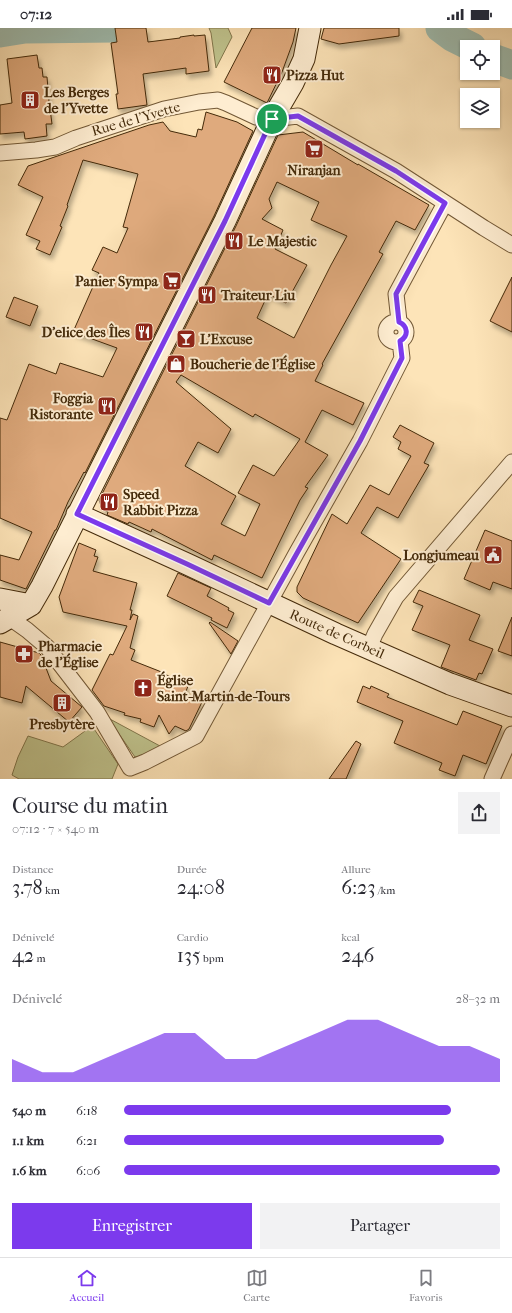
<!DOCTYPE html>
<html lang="fr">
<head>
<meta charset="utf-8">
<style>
	body { margin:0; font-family:"IM FELL French Canon",serif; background:#f2f2f3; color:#2b2b33; height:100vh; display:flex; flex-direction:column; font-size:15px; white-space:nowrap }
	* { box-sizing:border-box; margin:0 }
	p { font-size:13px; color:#7c7c81 }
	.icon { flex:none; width:22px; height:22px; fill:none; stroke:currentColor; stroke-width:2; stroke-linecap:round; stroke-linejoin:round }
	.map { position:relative; height:751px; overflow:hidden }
	.details { display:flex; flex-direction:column; background:#fff; flex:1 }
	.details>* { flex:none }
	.controls { position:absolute; left:460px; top:12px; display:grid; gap:8px }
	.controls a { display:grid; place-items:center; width:40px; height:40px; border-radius:0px; background:#fff; box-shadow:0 1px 3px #0004; font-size:20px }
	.pin { position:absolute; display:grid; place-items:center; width:34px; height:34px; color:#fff; margin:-17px; border:2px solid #fff; border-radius:50%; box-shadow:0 1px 4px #0007 }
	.round { display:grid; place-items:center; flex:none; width:42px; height:42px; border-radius:0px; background:#f2f2f3 }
	.head { display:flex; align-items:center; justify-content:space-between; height:68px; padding:0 12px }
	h1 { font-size:22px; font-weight:600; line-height:30px }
	.metrics { display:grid; grid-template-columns:repeat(3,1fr); gap:6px; height:68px; padding:4px 12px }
	.metrics div { display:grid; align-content:center }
	.metrics b { font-size:20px; font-weight:600 }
	.metrics small { font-size:11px; font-weight:400 }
	.metrics p { font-size:11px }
	.chart { height:112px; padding:8px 12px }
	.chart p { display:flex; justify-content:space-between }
	.chart svg { width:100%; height:72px; margin-top:4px; fill:#7c3aed; opacity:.7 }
	.primary-button { display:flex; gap:8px; margin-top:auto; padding:8px 12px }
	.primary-button a { flex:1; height:46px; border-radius:0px; background:#7c3aed; color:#fff; font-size:16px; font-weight:600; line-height:46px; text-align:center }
	.primary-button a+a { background:#f2f2f3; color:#2b2b33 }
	ul { padding:0 12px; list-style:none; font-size:13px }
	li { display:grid; grid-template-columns:64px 48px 1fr; align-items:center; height:30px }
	li i { height:10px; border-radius:5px; background:#7c3aed }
	.status { display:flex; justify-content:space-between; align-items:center; height:28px; padding:0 20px; background:#fff; direction:ltr }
	.status svg { height:11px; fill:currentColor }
	.tabs { display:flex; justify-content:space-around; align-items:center; height:56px; border-top:1px solid #e1e1e2; background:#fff; font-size:11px; color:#7c7c81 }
	.tabs a { display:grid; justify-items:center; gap:2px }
	.tabs .current { color:#7c3aed }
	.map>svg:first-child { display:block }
	.green { fill:#c0c48e; stroke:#82774c }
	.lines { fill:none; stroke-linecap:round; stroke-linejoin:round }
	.river { stroke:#9fbeb2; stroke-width:29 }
	.building { fill:#dfaa7d; stroke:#442a0a; fill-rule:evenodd; filter:url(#shadow) }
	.street-casing { stroke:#725836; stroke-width:17 }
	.secondary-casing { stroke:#442a0a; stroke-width:23 }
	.street { stroke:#feedd1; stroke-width:15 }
	.secondary { stroke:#feedd1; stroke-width:21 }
	.route-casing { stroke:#fff; stroke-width:8 }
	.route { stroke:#7c3aed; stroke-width:5 }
	.labels { text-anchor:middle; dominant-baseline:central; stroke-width:4; stroke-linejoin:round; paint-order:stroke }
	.poi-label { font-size:14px; font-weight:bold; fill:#442a0a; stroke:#feedd1; text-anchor:start }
	.street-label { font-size:14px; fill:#442a0a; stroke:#feedd1 }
</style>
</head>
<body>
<div class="status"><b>07:12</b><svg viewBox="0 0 49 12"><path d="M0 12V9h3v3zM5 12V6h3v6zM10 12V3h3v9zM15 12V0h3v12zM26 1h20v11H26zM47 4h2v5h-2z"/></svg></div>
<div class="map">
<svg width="512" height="751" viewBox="0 0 512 751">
	<defs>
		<filter id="shadow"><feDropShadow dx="2.5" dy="4.5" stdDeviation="2" flood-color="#0004"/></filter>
	</defs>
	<rect width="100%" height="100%" fill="#fde4b8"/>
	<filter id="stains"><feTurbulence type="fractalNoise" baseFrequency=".005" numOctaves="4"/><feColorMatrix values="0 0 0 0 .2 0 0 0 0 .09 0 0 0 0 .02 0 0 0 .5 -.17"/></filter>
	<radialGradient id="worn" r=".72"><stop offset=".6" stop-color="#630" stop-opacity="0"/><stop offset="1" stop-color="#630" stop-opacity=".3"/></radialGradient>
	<path class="green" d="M209,0H228L232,9L216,40L211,5Z
		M108,690L160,718L148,727L135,729Z
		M92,698L118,736L112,751H19L12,747L18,729L28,708L63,719Z"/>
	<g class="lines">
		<path class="river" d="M440,0L452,9L472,19
			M0,5L25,1L115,0
			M493,30L512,37"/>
	</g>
	<path class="building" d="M115,0H146L148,14L180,10V9L194,7V8L205,7L209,43L186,46V40L143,46L147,77L118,81L116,66H118L111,15L117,14Z
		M252,0H296L293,14L282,44L267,75L224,54Z
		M324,0H399V8L339,16L321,11Z
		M37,27L39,40H42L43,49H47L49,73L52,96H46L47,108L25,111L24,104L0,106V77L12,75L7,31Z
		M206,84L237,94L253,103L214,188L85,445L84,444L68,474L56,502H55L26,561L0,552V527L19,532L32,504L0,490V390L7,392L29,336L56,346L60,335L103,349L117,320L73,304L99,245L92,242L103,219L117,225L128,200L123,199L138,146L83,132L67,177L68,178L60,198L62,199L50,227L36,221L40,213L26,207L43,169L18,157L28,138L149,97L163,94L170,103L196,109L198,101L202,102Z
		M303,104L358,137V136L429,177L415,202L396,193L379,224L383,226L322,336L323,337L315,353L364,375L353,397L322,382L305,414L328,427L305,459L308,460L300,472L262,550L214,527L212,532L152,501L151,504L129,494L128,496L107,487L108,484L102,481L99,472L236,198L278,107ZM277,154L319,174L311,192L347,208L331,237L294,310L257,290L268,266L286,275L307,237L275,221L283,202L262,191L272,180L269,171ZM181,347L253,389L255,386L300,411L274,448L253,437L238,465L260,476L245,508L221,496L236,468L185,438L198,414L218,425L231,401L176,354Z
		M512,249V304L490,293Z
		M14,269L38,278L30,298L6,289Z
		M400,397L434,415L424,435L429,437L398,490L377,479L361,505L401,531L358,595L303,570L297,564V559L332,486L347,496L370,457L389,467L411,428L398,421L401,414L393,409Z
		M485,502L512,513V561L493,554L490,562L464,551Z
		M79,515L96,522L94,528L98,529L93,543L137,555L130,582H132L130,592L133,586L138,588L130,620L135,622L131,632L159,643L188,658L185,666L202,674L189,701L186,703L175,698L169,706L159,687L154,699L140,694L141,691L124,687L125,685L104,678L92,662L110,626L113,627L127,598L63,584L59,569Z
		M178,545L211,560L207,568L229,580L228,582L234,585L227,600L211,592L212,590L167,568Z
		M419,562L480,587L469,612L493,621L482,646L479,645L476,652L441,639L450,617L412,602L423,578L413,574Z
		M512,589V628L498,623Z
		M210,594L238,613L231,626L209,595Z
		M0,614L39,625L41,627L51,653L82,679L69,694L26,658L22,675L0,669Z
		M363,658L370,661L371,658L389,666L387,669L457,697L463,683L502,698L486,736L463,727L455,748L439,742L442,735L394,715L403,693L357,674Z
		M356,713L361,716L346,751H329Z"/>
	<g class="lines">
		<g class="street-casing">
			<path id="street" d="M0,125L36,122L55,119L76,110L164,81L199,74L218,72L226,75L256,89L272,91L298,88L396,143L484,200L512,217
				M399,293L396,266L445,175
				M386 304a10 10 0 1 1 20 0a10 10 0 1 1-20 0Z
				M10,590L27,602L47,619L97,684L130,740
				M369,620L375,606L396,569L512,434
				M130,740L145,734L196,708L297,524L360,413L402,330L400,313
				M492,751L512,706"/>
		</g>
		<g class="secondary-casing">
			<path id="secondary" d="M77,486L187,536L336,606L450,656L512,678
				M0,571L31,577
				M0,595L31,577L42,558L225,193L272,91L293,55L304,31L310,0"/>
		</g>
		<use href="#street" class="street"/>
		<use href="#secondary" class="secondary"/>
	</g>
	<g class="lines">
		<g class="route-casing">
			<path id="route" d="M298,88L396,143L445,175L396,266L399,294C408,298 409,308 400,313L402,330L360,413L269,575L187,536L77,486L225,193L272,91Z"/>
		</g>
		<use href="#route" class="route"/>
	</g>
	<defs>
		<g id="restaurant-square" transform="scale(1)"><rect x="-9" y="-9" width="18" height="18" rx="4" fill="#8f2418" stroke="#feedd1"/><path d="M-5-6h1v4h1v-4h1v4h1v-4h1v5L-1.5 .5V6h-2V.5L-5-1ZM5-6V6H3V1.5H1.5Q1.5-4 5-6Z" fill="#fff"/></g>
		<g id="building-square" transform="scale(1)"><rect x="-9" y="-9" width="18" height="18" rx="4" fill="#8f2418" stroke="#feedd1"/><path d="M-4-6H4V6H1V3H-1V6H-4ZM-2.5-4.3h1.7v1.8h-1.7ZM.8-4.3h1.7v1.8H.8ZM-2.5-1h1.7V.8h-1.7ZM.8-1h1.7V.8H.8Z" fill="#fff"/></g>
		<g id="supermarket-square" transform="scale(1)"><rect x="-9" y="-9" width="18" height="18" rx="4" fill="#8f2418" stroke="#feedd1"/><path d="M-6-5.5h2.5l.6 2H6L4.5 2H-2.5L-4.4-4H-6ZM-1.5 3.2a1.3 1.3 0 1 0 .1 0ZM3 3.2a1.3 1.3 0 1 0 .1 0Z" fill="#fff"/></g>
		<g id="bar-square" transform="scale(1)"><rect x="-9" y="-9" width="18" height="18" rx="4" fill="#8f2418" stroke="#feedd1"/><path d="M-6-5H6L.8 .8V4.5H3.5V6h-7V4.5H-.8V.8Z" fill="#fff"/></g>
		<g id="shop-square" transform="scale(1)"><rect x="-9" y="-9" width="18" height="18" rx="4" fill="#8f2418" stroke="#feedd1"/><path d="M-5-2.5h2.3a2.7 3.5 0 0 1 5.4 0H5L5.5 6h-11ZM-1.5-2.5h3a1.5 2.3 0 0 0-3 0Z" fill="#fff"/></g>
		<g id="civic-square" transform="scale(1)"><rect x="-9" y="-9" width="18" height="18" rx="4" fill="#8f2418" stroke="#feedd1"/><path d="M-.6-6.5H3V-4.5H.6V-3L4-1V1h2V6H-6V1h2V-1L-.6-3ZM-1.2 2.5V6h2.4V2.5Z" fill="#fff"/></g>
		<g id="pharmacy-square" transform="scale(1)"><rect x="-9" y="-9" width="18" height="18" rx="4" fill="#8f2418" stroke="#feedd1"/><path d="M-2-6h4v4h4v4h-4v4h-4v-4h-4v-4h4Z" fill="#fff"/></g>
		<g id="church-square" transform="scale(1)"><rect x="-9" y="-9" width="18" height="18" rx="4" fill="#8f2418" stroke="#feedd1"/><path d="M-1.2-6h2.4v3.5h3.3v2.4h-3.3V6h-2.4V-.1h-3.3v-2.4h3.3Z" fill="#fff"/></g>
	</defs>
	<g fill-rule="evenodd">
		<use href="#restaurant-square" x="272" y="47"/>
		<use href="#building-square" x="30" y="72"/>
		<use href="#supermarket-square" x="314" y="121"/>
		<use href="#restaurant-square" x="234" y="213"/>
		<use href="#supermarket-square" x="172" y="253"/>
		<use href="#restaurant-square" x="207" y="267"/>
		<use href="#restaurant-square" x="144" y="304"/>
		<use href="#bar-square" x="186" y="311"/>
		<use href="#shop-square" x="176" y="336"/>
		<use href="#restaurant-square" x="107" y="378"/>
		<use href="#restaurant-square" x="109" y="474"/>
		<use href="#civic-square" x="493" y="527"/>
		<use href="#pharmacy-square" x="24" y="626"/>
		<use href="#church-square" x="143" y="660"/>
		<use href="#building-square" x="62" y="675"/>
	</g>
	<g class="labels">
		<g class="poi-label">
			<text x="286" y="47">Pizza Hut</text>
			<text x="44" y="64">Les Berges<tspan x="44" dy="16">de l'Yvette</tspan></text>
			<text x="314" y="142" text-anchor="middle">Niranjan</text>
			<text x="248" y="213">Le Majestic</text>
			<text x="158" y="253" text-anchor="end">Panier Sympa</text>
			<text x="221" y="267">Traiteur Liu</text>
			<text x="130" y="304" text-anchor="end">D'elice des Îles</text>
			<text x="200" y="311">L'Excuse</text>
			<text x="190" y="336">Boucherie de l'Église</text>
			<text x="93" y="370" text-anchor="end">Foggia<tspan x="93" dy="16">Ristorante</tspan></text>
			<text x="123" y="466">Speed<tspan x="123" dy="16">Rabbit Pizza</tspan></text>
			<text x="479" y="527" text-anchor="end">Longjumeau</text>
			<text x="38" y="618">Pharmacie<tspan x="38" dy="16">de l'Église</tspan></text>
			<text x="157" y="652">Église<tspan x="157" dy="16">Saint-Martin-de-Tours</tspan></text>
			<text x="62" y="696" text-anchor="middle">Presbytère</text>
		</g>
		<g class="street-label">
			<text transform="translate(136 91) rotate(-16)">Rue de l'Yvette</text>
			<text transform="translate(337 606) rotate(24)">Route de Corbeil</text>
		</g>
	</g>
	<rect width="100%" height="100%" filter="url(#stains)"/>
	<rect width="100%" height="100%" fill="url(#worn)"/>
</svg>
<div class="controls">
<a><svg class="icon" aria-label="locate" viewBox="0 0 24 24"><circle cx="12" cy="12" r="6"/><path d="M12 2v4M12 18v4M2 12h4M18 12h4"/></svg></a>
<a><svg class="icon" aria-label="layers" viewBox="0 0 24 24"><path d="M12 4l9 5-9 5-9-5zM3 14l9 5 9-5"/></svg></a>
</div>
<div class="pin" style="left:272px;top:91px;background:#1e9e55"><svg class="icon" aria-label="arrive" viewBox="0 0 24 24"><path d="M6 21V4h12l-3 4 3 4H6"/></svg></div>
</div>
<section class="details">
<div class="head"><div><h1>Course du matin</h1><p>07:12 · 7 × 540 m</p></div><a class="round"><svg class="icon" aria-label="share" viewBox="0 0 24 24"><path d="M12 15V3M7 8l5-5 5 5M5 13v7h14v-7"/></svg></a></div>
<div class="metrics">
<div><p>Distance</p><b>3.78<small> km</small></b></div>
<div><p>Durée</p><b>24:08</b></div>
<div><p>Allure</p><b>6:23<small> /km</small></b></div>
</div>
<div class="metrics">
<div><p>Dénivelé</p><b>42<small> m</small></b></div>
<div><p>Cardio</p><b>135<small> bpm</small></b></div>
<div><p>kcal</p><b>246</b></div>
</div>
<div class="chart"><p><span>Dénivelé</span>28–32 m</p>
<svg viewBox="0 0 160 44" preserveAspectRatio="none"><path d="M0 44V30L10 38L20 38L30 30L40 22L50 14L60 14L70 30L80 30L90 22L100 14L110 6L120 6L130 14L140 22L150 22L160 30V44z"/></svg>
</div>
<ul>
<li><b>540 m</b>6:18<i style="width:87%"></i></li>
<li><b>1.1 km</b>6:21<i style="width:85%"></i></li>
<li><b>1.6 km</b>6:06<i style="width:100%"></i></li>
</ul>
<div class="primary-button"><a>Enregistrer</a><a>Partager</a></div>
</section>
<nav class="tabs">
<a class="current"><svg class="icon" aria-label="home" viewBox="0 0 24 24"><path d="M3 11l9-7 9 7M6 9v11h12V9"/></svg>Accueil</a>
<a><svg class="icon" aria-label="map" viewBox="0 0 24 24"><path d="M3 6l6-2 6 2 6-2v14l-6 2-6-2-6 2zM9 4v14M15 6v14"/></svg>Carte</a>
<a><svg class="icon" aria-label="saved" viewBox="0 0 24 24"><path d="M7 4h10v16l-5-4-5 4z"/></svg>Favoris</a>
</nav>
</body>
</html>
